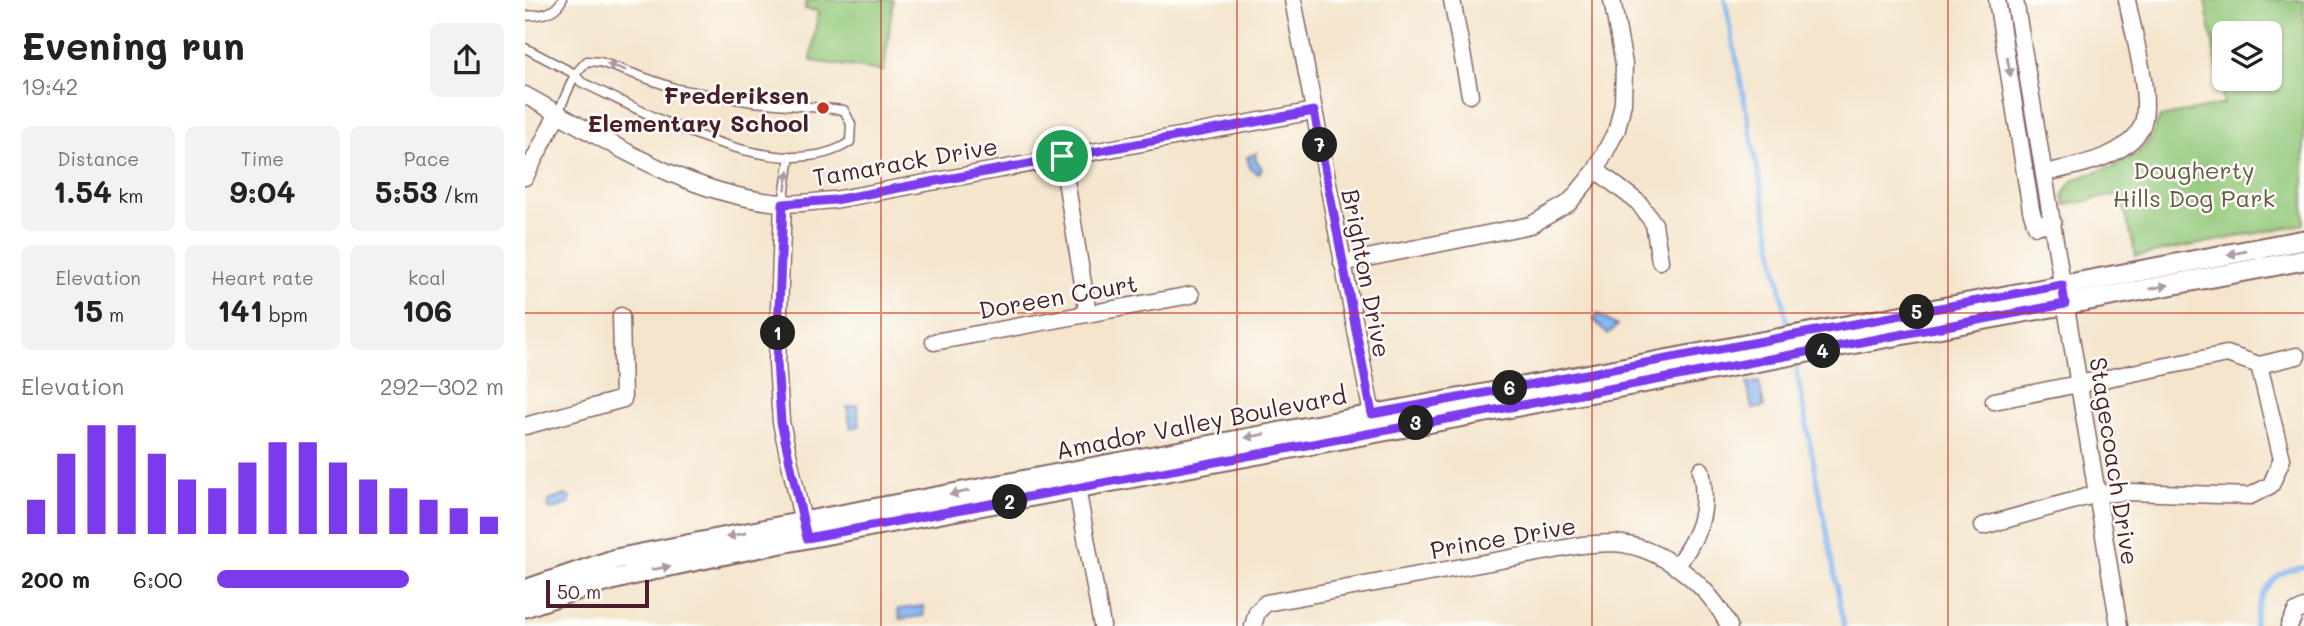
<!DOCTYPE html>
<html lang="en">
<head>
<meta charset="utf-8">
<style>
	body { margin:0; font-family:Mali,sans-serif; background:#f2f2f2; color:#222; height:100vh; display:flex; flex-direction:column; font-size:26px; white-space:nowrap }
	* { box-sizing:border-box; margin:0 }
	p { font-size:23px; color:#767676 }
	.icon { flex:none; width:38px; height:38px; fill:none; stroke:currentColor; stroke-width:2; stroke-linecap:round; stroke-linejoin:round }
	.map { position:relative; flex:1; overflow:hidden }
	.sheet { display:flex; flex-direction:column; background:#fff; width:525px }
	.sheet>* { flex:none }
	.buttons { position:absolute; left:1687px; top:21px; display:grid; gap:14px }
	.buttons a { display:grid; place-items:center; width:70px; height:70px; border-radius:10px; background:#fff; box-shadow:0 2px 5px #0004; font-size:35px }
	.scale { position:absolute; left:21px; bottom:18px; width:103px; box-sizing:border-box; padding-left:7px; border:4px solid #4a1f2b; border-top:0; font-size:19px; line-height:24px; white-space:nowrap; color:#4a1f2b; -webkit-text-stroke:5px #fdfcf7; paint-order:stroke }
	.pin { position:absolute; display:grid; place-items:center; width:60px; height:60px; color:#fff; margin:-30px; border:4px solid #fff; border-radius:50%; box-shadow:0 2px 7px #0007 }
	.km { position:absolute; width:35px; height:35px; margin:-18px; border-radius:50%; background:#222; color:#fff; font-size:19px; line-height:35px; text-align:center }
	.round { display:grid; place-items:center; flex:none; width:74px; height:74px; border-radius:10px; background:#f2f2f2 }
	.summary { display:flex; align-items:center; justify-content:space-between; height:119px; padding:0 21px }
	h1 { font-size:38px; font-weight:700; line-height:52px }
	.metrics { display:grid; grid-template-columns:repeat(3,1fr); gap:10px; height:119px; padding:7px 21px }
	.metrics div { display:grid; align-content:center; border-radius:10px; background:#f2f2f2; text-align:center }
	.metrics b { font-size:30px; font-weight:700 }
	.metrics small { font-size:19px; font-weight:400 }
	.metrics p { font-size:19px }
	.chart { height:196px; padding:14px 21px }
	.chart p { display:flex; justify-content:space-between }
	.chart svg { width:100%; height:126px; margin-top:7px; stroke:#7c3aed; stroke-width:6 }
	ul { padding:0 21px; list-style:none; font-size:23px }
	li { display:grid; grid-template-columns:112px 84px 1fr; align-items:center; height:52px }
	li i { height:18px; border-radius:9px; background:#7c3aed }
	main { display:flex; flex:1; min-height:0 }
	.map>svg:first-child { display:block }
	.green { fill:#94c97b; stroke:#6f7453; stroke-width:2; fill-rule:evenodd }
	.water { fill:#84b6f1; stroke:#676a8e; stroke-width:2 }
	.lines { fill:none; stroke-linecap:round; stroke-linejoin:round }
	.stream { stroke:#84b6f1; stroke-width:4.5 }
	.service-casing { stroke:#866463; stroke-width:11 }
	.minor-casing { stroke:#866463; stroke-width:19 }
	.tertiary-casing { stroke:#866463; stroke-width:23 }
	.service { stroke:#fff; stroke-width:8 }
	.minor { stroke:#fff; stroke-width:16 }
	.tertiary { stroke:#fff; stroke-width:19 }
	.oneway { fill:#ae9aa0 }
	.route-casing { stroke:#fff; stroke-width:14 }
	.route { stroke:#7c3aed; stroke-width:9 }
	.grid { fill:none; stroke:#c8321e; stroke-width:2; stroke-opacity:0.55 }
	.poi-dot { fill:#c8321e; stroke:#fdfcf7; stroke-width:2.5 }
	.labels { text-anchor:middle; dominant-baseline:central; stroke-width:5; stroke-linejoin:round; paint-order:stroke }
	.poi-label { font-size:24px; font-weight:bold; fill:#4a1f2b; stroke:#fdfcf7; text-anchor:end }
	.street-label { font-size:24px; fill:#4a1f2b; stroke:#fdfcf7 }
	.park-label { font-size:24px; fill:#645a47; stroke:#fdfcf7 }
</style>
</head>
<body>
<main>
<section class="sheet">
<div class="summary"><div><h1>Evening run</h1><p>19:42</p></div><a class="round"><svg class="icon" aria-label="share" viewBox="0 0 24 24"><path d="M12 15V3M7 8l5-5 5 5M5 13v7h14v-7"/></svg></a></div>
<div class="metrics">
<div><p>Distance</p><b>1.54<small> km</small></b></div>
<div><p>Time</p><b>9:04</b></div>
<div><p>Pace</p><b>5:53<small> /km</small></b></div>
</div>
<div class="metrics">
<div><p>Elevation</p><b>15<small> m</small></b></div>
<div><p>Heart rate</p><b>141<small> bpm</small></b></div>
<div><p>kcal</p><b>106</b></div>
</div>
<div class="chart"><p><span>Elevation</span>292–302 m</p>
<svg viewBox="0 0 160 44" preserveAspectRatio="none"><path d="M5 44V32M15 44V16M25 44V6M35 44V6M45 44V16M55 44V25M65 44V28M75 44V19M85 44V12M95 44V12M105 44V19M115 44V25M125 44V28M135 44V32M145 44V35M155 44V38"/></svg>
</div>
<ul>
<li><b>200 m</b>6:00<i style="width:67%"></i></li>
</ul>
</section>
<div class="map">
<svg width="1779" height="626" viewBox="0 0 1779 626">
	<rect width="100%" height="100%" fill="#fdfcf7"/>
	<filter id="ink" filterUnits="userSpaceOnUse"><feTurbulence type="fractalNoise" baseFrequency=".0143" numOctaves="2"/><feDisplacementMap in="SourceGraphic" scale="14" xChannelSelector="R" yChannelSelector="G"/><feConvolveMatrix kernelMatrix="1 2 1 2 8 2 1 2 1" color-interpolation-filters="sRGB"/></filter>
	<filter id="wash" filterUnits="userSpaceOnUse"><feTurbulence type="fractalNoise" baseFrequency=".00686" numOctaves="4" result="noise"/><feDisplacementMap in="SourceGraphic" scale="28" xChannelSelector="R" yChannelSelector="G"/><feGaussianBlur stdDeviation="1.57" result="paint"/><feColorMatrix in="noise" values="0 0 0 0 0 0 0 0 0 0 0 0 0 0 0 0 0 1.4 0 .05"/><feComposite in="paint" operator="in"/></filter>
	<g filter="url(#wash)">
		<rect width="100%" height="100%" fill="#f4e5cc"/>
		<path class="green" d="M281,0H368L359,71L286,61L293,11L280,9Z
			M1680,0H1779V224L1611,256L1596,194L1540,205L1538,196L1548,180L1592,165L1613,153L1626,139L1635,117L1699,104ZM1699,33H1745V79H1699Z"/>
		<path class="water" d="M732,153L730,159L737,168L734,174L726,170L722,157Z
			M1073,314L1092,326L1083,334L1069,320Z
			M1234,382L1239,407L1227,409L1222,384Z
			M332,405L335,426L326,428L322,407Z
			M40,495L45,498L44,504L26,510L23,507L24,501Z
			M398,606L399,616L375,619L373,609Z"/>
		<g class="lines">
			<path class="stream" d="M1200,0L1264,332
				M1270,362L1319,626
				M1729,626C1733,595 1745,571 1779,567"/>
		</g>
	</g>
	<g filter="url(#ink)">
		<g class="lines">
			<g class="service-casing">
				<path id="service" d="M0,16C15,15 29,15 37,0
					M0,48L50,74L56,82C123,113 255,189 325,142L326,124L319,110L228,102L152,89L75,62L62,61L50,74L33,113
					M258,204L265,156"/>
			</g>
			<g class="minor-casing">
				<path id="minor" d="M768,0L849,425
					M927,0L945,95
					M1472,0L1506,210L1511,226L1528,222
					M1490,0L1594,626
					M0,95C81,140 160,194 255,203C273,205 292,201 309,200L789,111
					M537,156L563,314
					M1071,170L1114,203L1129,224L1135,261
					M1520,173C1550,166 1600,158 1616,128C1629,103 1607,29 1602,0
					M0,177L33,113
					M258,204L252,362L256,422L280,532
					M817,263L1006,225L1044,203L1071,170L1092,129L1098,103L1099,64L1087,0
					M409,342L666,295
					M1734,365L1772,356
					M0,426L98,399L96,316
					M550,477L577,626
					M1458,526L1572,494L1604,492L1725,496L1746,485L1757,459L1734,365L1702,354L1469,401
					M1151,567C1175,533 1184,512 1176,470
					M728,626L732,612L741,603L1057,545C1068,544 1079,543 1090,543C1137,547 1184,585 1204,626
					M1764,626L1771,612L1779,608"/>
			</g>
			<g class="tertiary-casing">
				<path id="tertiary" d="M0,590L91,559L278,522L1779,240
					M0,607C91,574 187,557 282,538L1779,260"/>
			</g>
			<use href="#service" class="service"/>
			<use href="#minor" class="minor"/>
			<use href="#tertiary" class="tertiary"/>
		</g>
		<defs><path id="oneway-solid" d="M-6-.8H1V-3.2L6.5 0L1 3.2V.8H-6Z" transform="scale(1.75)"/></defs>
		<g class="oneway">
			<use href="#oneway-solid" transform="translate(91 67) rotate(-161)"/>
			<use href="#oneway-solid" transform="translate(1484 67) rotate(79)"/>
			<use href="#oneway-solid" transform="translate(262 180) rotate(-81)"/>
			<use href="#oneway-solid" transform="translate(1712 253) rotate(169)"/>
			<use href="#oneway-solid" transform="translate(1634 287) rotate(-11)"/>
			<use href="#oneway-solid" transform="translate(730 436) rotate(169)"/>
			<use href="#oneway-solid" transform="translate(434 493) rotate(169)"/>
			<use href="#oneway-solid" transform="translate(211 535) rotate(169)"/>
			<use href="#oneway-solid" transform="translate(136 568) rotate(-12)"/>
		</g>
	</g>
	<g class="lines" filter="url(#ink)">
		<g class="route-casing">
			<path id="route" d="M789,111L847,414L1537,285L1540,304L282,538L256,422L252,362L258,204L309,200Z"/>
		</g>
		<use href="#route" class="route"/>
	</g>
	<path class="grid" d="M356,0V626M712,0V626M1067,0V626M1423,0V626M0,313H1779"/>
	<circle class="poi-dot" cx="298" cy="108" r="7"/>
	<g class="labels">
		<g class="poi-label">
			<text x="284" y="94">Frederiksen<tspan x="284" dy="28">Elementary School</tspan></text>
		</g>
		<g class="street-label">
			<text transform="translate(380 161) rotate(-10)">Tamarack Drive</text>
			<text transform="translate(842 273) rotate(79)">Brighton Drive</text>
			<text transform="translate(533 296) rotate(-10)">Doreen Court</text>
			<text transform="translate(676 422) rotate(-11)">Amador Valley Boulevard</text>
			<text transform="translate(1590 461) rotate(81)">Stagecoach Drive</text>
			<text transform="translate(978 537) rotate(-10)">Prince Drive</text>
		</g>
		<g class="park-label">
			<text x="1669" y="169">Dougherty<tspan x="1669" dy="28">Hills Dog Park</tspan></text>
		</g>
	</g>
</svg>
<div class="buttons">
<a><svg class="icon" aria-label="layers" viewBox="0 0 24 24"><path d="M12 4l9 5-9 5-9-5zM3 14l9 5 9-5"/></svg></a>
</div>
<div class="scale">50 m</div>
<div class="pin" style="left:537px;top:156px;background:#1e9e55"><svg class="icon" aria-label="arrive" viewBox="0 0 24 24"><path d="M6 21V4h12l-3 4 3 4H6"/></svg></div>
<b class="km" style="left:253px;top:333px">1</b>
<b class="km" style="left:485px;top:502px">2</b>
<b class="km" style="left:891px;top:423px">3</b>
<b class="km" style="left:1298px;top:351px">4</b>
<b class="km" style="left:1392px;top:312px">5</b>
<b class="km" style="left:985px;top:388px">6</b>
<b class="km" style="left:795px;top:145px">7</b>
</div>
</main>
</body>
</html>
